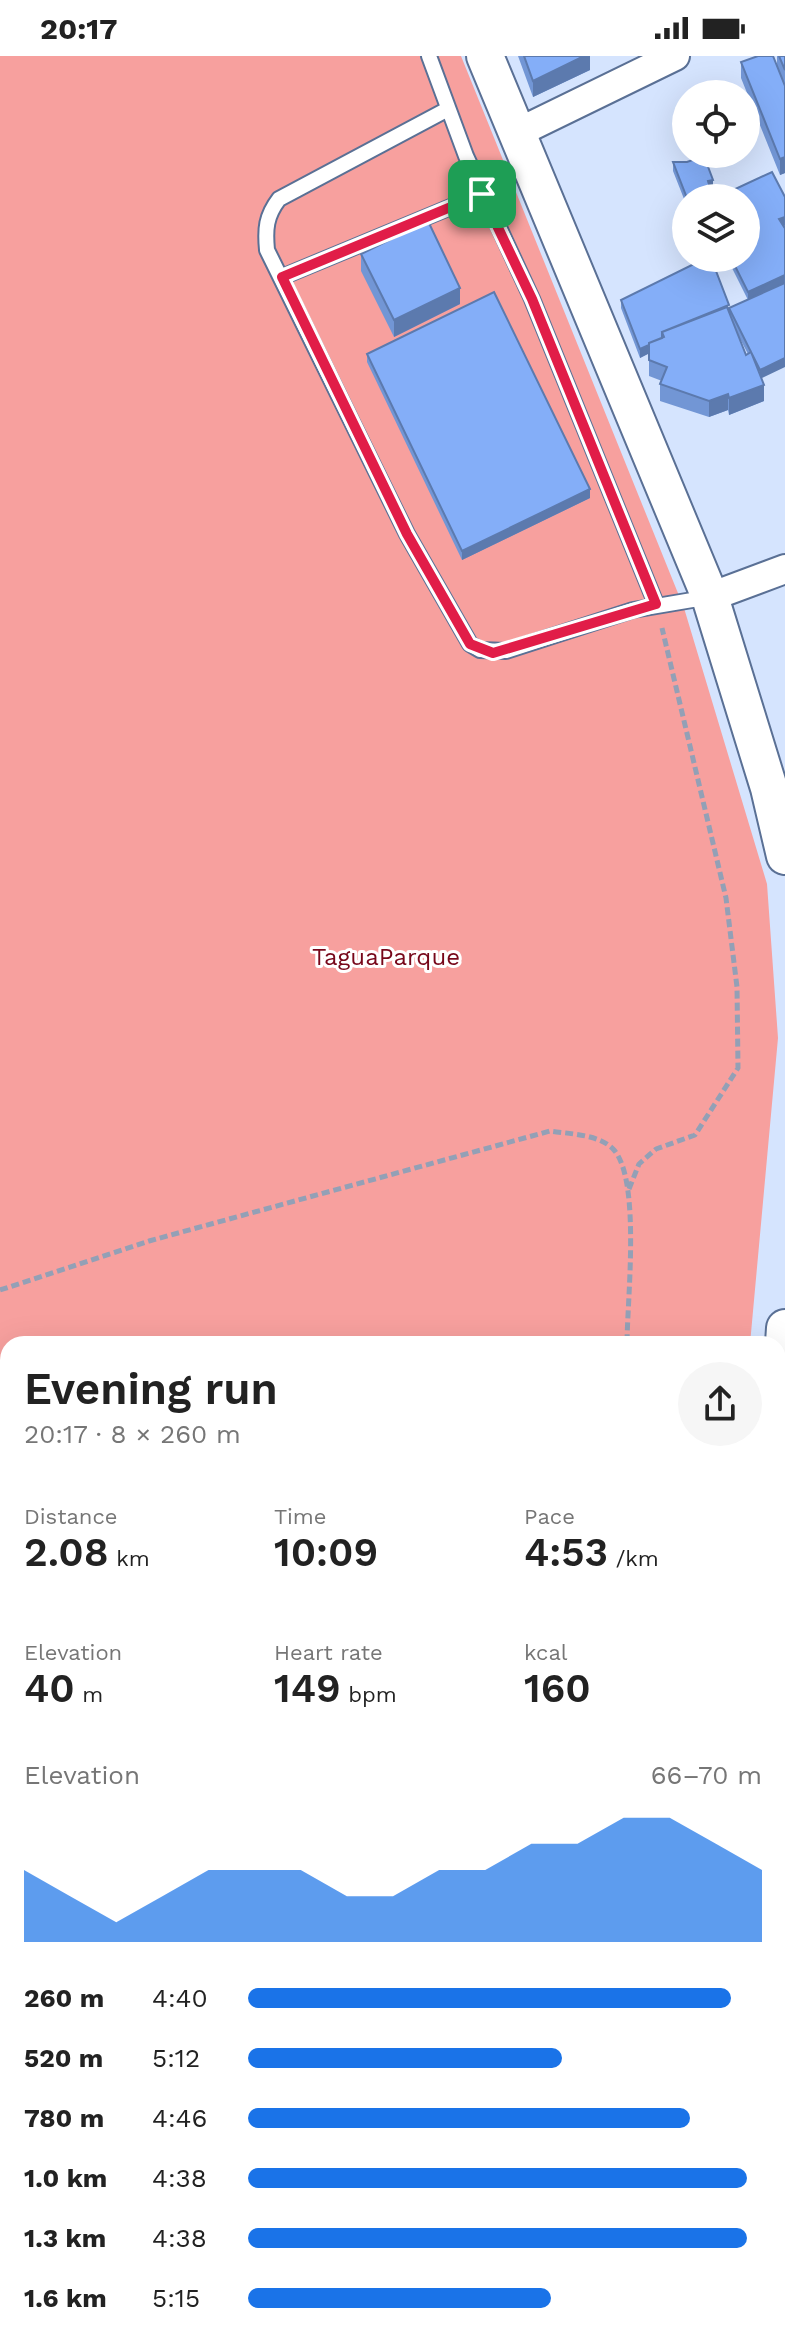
<!DOCTYPE html>
<html lang="en">
<head>
<meta charset="utf-8">
<style>
	body { margin:0; font-family:"Work Sans",sans-serif; background:#f6f6f6; color:#222; height:100vh; display:flex; flex-direction:column; font-size:30px; white-space:nowrap }
	* { box-sizing:border-box; margin:0 }
	p { font-size:26px; color:#767676 }
	.icon { flex:none; width:44px; height:44px; fill:none; stroke:currentColor; stroke-width:2; stroke-linecap:round; stroke-linejoin:round }
	.map { position:relative; flex:1; overflow:hidden }
	.panel { position:absolute; left:0px; top:1280px; width:786px; height:1010px; display:flex; flex-direction:column; background:#fff; border-radius:24px 24px 0 0; box-shadow:0 8px 32px #0002 }
	.panel>* { flex:none }
	.buttons { position:absolute; left:672px; top:24px; display:grid; gap:16px }
	.buttons a { display:grid; place-items:center; width:88px; height:88px; border-radius:50%; background:#fff; box-shadow:0 8px 32px #0002; font-size:40px }
	.pin { position:absolute; display:grid; place-items:center; width:68px; height:68px; color:#fff; margin:-34px; border-radius:16px; box-shadow:0 4px 12px #0006 }
	.round { display:grid; place-items:center; flex:none; width:84px; height:84px; border-radius:42px; background:#f6f6f6 }
	.overview { display:flex; align-items:center; justify-content:space-between; height:136px; padding:0 24px }
	h1 { font-size:44px; font-weight:600; line-height:60px }
	.figures { display:grid; grid-template-columns:repeat(3,1fr); gap:12px; height:136px; padding:8px 24px }
	.figures div { display:grid; align-content:center }
	.figures b { font-size:40px; font-weight:600 }
	.figures small { font-size:22px; font-weight:400 }
	.figures p { font-size:22px }
	.chart { height:224px; padding:16px 24px }
	.chart p { display:flex; justify-content:space-between }
	.chart svg { width:100%; height:144px; margin-top:8px; fill:#1a73e8; opacity:.7 }
	ul { padding:0 24px; list-style:none; font-size:26px }
	li { display:grid; grid-template-columns:128px 96px 1fr; align-items:center; height:60px }
	li i { height:20px; border-radius:10px; background:#1a73e8 }
	.status { display:flex; justify-content:space-between; align-items:center; height:56px; padding:0 40px; background:#fff; direction:ltr }
	.status svg { height:22px; fill:currentColor }
	.map>svg:first-child { display:block }
	.green { fill:#f7a09e }
	.lines { fill:none; stroke-linecap:round; stroke-linejoin:round }
	.service-casing { stroke:#5a7095; stroke-width:18 }
	.minor-casing { stroke:#5a7095; stroke-width:32 }
	.tertiary-casing { stroke:#5a7095; stroke-width:40 }
	.path { stroke:#93a0b6; stroke-width:5; stroke-dasharray:8 4; stroke-linecap:butt }
	.service { stroke:#fff; stroke-width:14 }
	.minor { stroke:#fff; stroke-width:28 }
	.tertiary { stroke:#fff; stroke-width:36 }
	.wall { fill:#7296d5; fill-rule:evenodd }
	.shaded-wall { fill:#5c7aae }
	.building { fill:#84aef8; stroke:#5c7aae; stroke-width:2 }
	.route-casing { stroke:#fff; stroke-width:16 }
	.route { stroke:#e11d48; stroke-width:10 }
	.labels { text-anchor:middle; dominant-baseline:central; stroke-width:6; stroke-linejoin:round; paint-order:stroke }
	.park-label { font-size:24px; fill:#77071a; stroke:#fff }
</style>
</head>
<body>
<div class="status"><b>20:17</b><svg viewBox="0 0 49 12"><path d="M0 12V9h3v3zM5 12V6h3v6zM10 12V3h3v9zM15 12V0h3v12zM26 1h20v11H26zM47 4h2v5h-2z"/></svg></div>
<div class="map">
<svg width="785" height="2289" viewBox="0 0 785 2289">
	<rect width="100%" height="100%" fill="#d5e4fe"/>
	<path class="green" d="M0,0H461L684,552L767,828L778,982L750,1288H8V2282H778V2104L785,2107V2289H0Z"/>
	<g class="lines">
		<g class="service-casing">
			<path id="service" d="M429,0L466,100L532,243L656,548
				M448,53L279,143C266,160 265,173 267,194L407,478L470,588L480,594L506,595L633,554L710,541
				M282,221L482,138"/>
		</g>
		<g class="minor-casing">
			<path id="minor" d="M515,78L675,0
				M710,541L785,513"/>
		</g>
		<g class="tertiary-casing">
			<path id="tertiary" d="M485,0L710,541L769,732L785,800
				M778,1379L785,1272
				M778,2080L785,2085"/>
		</g>
		<path class="path" d="M629,1133L639,1108L656,1093L695,1079L738,1012L737,931L726,842L662,572
			M0,1234L149,1185L550,1075C569,1078 600,1078 614,1094C641,1125 627,1245 627,1288
			M0,1650L8,1653
			M778,2191L785,2192
			M778,2281L785,2272"/>
		<use href="#service" class="service"/>
		<use href="#minor" class="minor"/>
		<use href="#tertiary" class="tertiary"/>
	</g>
	<path class="wall" d="M518,0H590V14L533,41Z
		M777,0H785V117L780,119L741,22V6L777,10Z
		M673,106L713,132L710,133V140L707,142H686V148L673,115Z
		M783,170L761,322L764,345L729,359L728,354L709,361L660,345V328L662,325L649,320V297L640,302L621,252V244L729,252L748,244L727,202H746ZM737,277L748,298L746,299Z
		M361,198L460,248L394,281L361,215Z
		M367,298L590,442L462,504L367,306Z
		M785,1937V2019L778,2018V1959Z"/>
	<path class="shaded-wall" d="M584,0H590V14L533,41V25Z
		M785,100V117L780,119V103Z
		M713,124V132L710,133V140L706,142L704,134L708,125Z
		M785,161V169L779,172V163Z
		M785,219V228L748,245V236Z
		M460,232V248L394,281V264Z
		M662,282V291L640,302V293Z
		M785,302V311L760,323V314Z
		M764,329V345L729,359V342Z
		M728,338V354L709,361V345Z
		M590,433V442L462,504V495Z"/>
	<path class="building" d="M524,0H584L533,25Z
		M758,0H773L785,30V101L780,103L741,6Z
		M779,0H785V14Z
		M704,100L713,124L708,125L710,132L704,134L707,142H687L673,106H687Z
		M772,116L785,141V161L779,163L784,171L785,170V219L748,236L731,202H746V142H716Z
		M428,165L460,232L394,264L361,198Z
		M706,202H711L729,249L662,276V282L649,287V289L640,293L621,244Z
		M785,227V302L760,314L729,252Z
		M494,236L590,433L462,495L367,298Z
		M727,251L746,299L751,296L764,329L729,342L728,338L709,345L660,328L667,311L649,304V287L664,281L662,276Z
		M779,1937H785V2010H778V1959Z"/>
	<g class="lines">
		<g class="route-casing">
			<path id="route" d="M482,138L532,243L656,548L493,597L470,588L407,478L282,221Z"/>
		</g>
		<use href="#route" class="route"/>
	</g>
	<g class="labels">
		<g class="park-label">
			<text x="386" y="901">TaguaParque</text>
		</g>
	</g>
</svg>
<div class="buttons">
<a><svg class="icon" aria-label="locate" viewBox="0 0 24 24"><circle cx="12" cy="12" r="6"/><path d="M12 2v4M12 18v4M2 12h4M18 12h4"/></svg></a>
<a><svg class="icon" aria-label="layers" viewBox="0 0 24 24"><path d="M12 4l9 5-9 5-9-5zM3 14l9 5 9-5"/></svg></a>
</div>
<div class="pin" style="left:482px;top:138px;background:#1e9e55"><svg class="icon" aria-label="arrive" viewBox="0 0 24 24"><path d="M6 21V4h12l-3 4 3 4H6"/></svg></div>
<section class="panel">
<div class="overview"><div><h1>Evening run</h1><p>20:17 · 8 × 260 m</p></div><a class="round"><svg class="icon" aria-label="share" viewBox="0 0 24 24"><path d="M12 15V3M7 8l5-5 5 5M5 13v7h14v-7"/></svg></a></div>
<div class="figures">
<div><p>Distance</p><b>2.08<small> km</small></b></div>
<div><p>Time</p><b>10:09</b></div>
<div><p>Pace</p><b>4:53<small> /km</small></b></div>
</div>
<div class="figures">
<div><p>Elevation</p><b>40<small> m</small></b></div>
<div><p>Heart rate</p><b>149<small> bpm</small></b></div>
<div><p>kcal</p><b>160</b></div>
</div>
<div class="chart"><p><span>Elevation</span>66–70 m</p>
<svg viewBox="0 0 160 44" preserveAspectRatio="none"><path d="M0 44V22L10 30L20 38L30 30L40 22L50 22L60 22L70 30L80 30L90 22L100 22L110 14L120 14L130 6L140 6L150 14L160 22V44z"/></svg>
</div>
<ul>
<li><b>260 m</b>4:40<i style="width:94%"></i></li>
<li><b>520 m</b>5:12<i style="width:61%"></i></li>
<li><b>780 m</b>4:46<i style="width:86%"></i></li>
<li><b>1.0 km</b>4:38<i style="width:97%"></i></li>
<li><b>1.3 km</b>4:38<i style="width:97%"></i></li>
<li><b>1.6 km</b>5:15<i style="width:59%"></i></li>
</ul>
</section>
</div>
</body>
</html>
